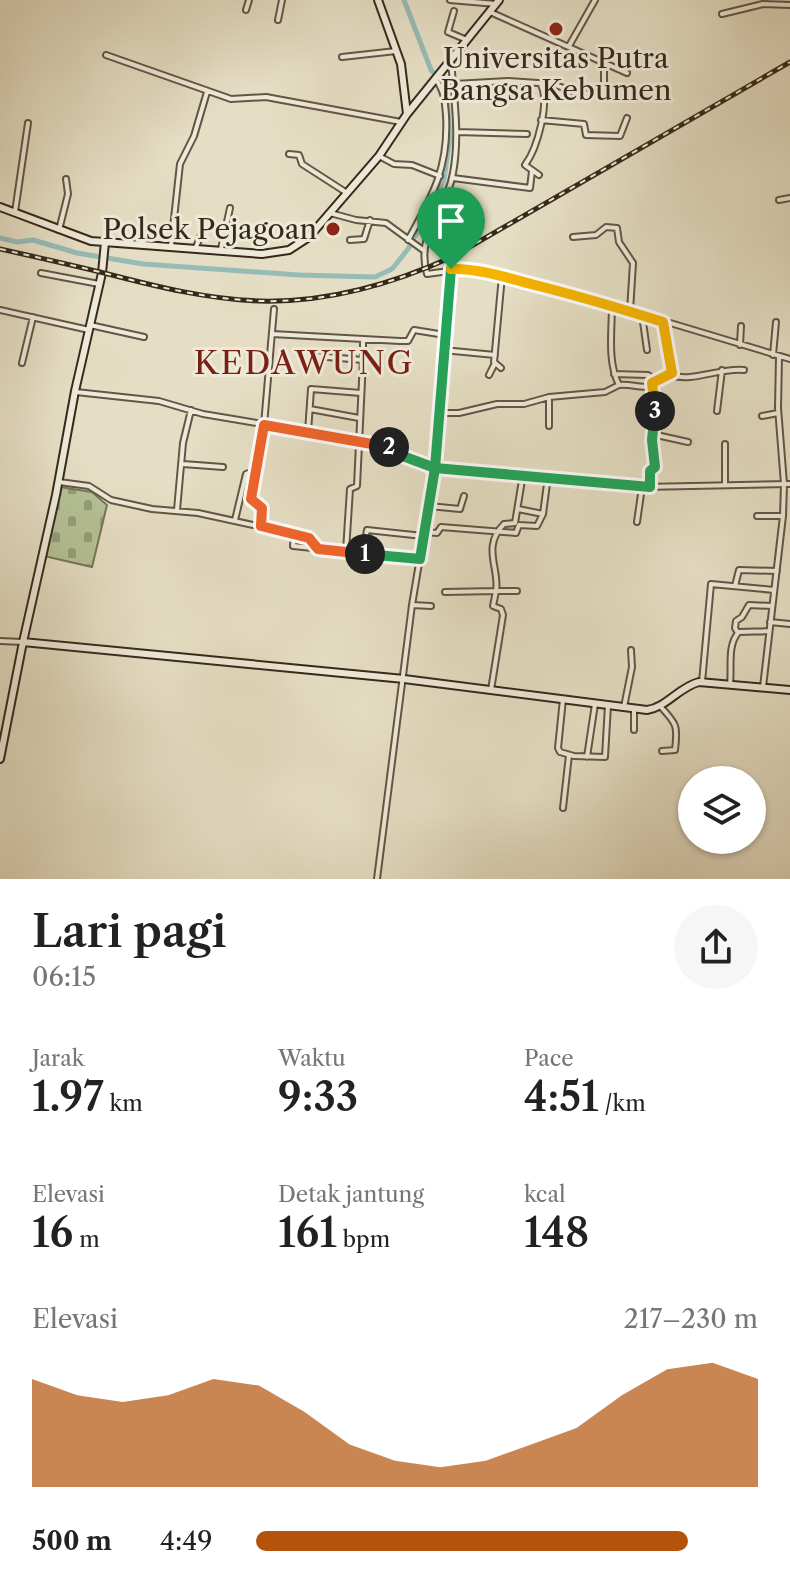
<!DOCTYPE html>
<html lang="id">
<head>
<meta charset="utf-8">
<style>
	body { margin:0; font-family:"Libre Caslon Text",serif; background:#f6f6f6; color:#222; height:100vh; display:flex; flex-direction:column; font-size:30px; white-space:nowrap }
	* { box-sizing:border-box; margin:0 }
	p { font-size:26px; color:#767676 }
	.icon { flex:none; width:44px; height:44px; fill:none; stroke:currentColor; stroke-width:2; stroke-linecap:round; stroke-linejoin:round }
	.map { position:relative; height:879px; overflow:hidden }
	.panel { display:flex; flex-direction:column; background:#fff; flex:1 }
	.panel>* { flex:none }
	.tools { position:absolute; left:678px; top:766px; display:grid; gap:16px }
	.tools a { display:grid; place-items:center; width:88px; height:88px; border-radius:50%; background:#fff; box-shadow:0 2px 6px #0004; font-size:40px }
	.pin { position:absolute; display:grid; place-items:center; width:68px; height:68px; color:#fff; margin:-82px -34px; border-radius:50% 50% 50% 0; rotate:-45deg; box-shadow:0 0 8px #0007 }
	.pin .icon { rotate:45deg }
	.km { position:absolute; width:40px; height:40px; margin:-20px; border-radius:50%; background:#222; color:#fff; font-size:22px; line-height:40px; text-align:center }
	.round { display:grid; place-items:center; flex:none; width:84px; height:84px; border-radius:42px; background:#f6f6f6 }
	.overview { display:flex; align-items:center; justify-content:space-between; height:136px; padding:0 32px }
	h1 { font-size:44px; font-weight:600; line-height:60px }
	.metrics { display:grid; grid-template-columns:repeat(3,1fr); gap:12px; height:136px; padding:8px 32px }
	.metrics div { display:grid; align-content:center }
	.metrics b { font-size:40px; font-weight:600 }
	.metrics small { font-size:22px; font-weight:400 }
	.metrics p { font-size:22px }
	.chart { height:224px; padding:16px 32px }
	.chart p { display:flex; justify-content:space-between }
	.chart svg { width:100%; height:144px; margin-top:8px; fill:#b45309; opacity:.7 }
	ul { padding:0 32px; list-style:none; font-size:26px }
	li { display:grid; grid-template-columns:128px 96px 1fr; align-items:center; height:60px }
	li i { height:20px; border-radius:10px; background:#b45309 }
	.map>svg:first-child { display:block }
	.cemetery { fill:url(#cemetery-stones); stroke:#757558; stroke-width:2 }
	.lines { fill:none; stroke-linecap:round; stroke-linejoin:round }
	.canal { stroke:#96bcb7; stroke-width:5 }
	.street-casing { stroke:#625645; stroke-width:8 }
	.secondary-casing { stroke:#36291b; stroke-width:10 }
	.street { stroke:#eeead9; stroke-width:4 }
	.secondary { stroke:#eeead9; stroke-width:6 }
	.rail-casing { stroke:#36291b; stroke-width:5 }
	.rail { stroke:#eeead9; stroke-width:2; stroke-dasharray:6; stroke-linecap:butt }
	.split-1-casing { stroke:#fff; stroke-width:16 }
	.split-2-casing { stroke:#fff; stroke-width:16 }
	.split-3-casing { stroke:#fff; stroke-width:16 }
	.split-4-casing { stroke:#fff; stroke-width:16 }
	.split-1 { stroke:#22a559; stroke-width:10 }
	.split-2 { stroke:#f0652b; stroke-width:10 }
	.split-3 { stroke:#22a559; stroke-width:10 }
	.split-4 { stroke:#f5b400; stroke-width:10 }
	.poi-dot { fill:#8f2418; stroke:#eeead9; stroke-width:3 }
	.labels { text-anchor:middle; dominant-baseline:central; stroke-width:6; stroke-linejoin:round; paint-order:stroke }
	.poi-label { font-size:28px; fill:#36291b; stroke:#eeead9 }
	.quarter-label { font-size:32px; letter-spacing:2px; fill:#7a1f14; stroke:#eeead9 }
</style>
</head>
<body>
<div class="map">
<svg width="790" height="879" viewBox="0 0 790 879">
	<defs>
		<pattern id="cemetery-stones" width="16" height="16" patternUnits="userSpaceOnUse" patternTransform="scale(2)"><rect width="16" height="16" fill="#b4c195"/><path d="M2 7V4a2 2 0 0 1 4 0v3zM10 15v-3a2 2 0 0 1 4 0v3z" fill="#939d79"/></pattern>
	</defs>
	<rect width="100%" height="100%" fill="#e5dec4"/>
	<filter id="stains"><feTurbulence type="fractalNoise" baseFrequency=".0025" numOctaves="4"/><feColorMatrix values="0 0 0 0 .2 0 0 0 0 .09 0 0 0 0 .02 0 0 0 .5 -.17"/></filter>
	<radialGradient id="worn" r=".72"><stop offset=".6" stop-color="#630" stop-opacity="0"/><stop offset="1" stop-color="#630" stop-opacity=".3"/></radialGradient>
	<path class="cemetery" d="M60,487L92,492L107,505L92,567L44,556Z"/>
	<g class="lines">
		<path class="canal" d="M0,238L17,242L33,240L77,253L143,264L299,275L375,277L392,269L408,249L435,199L444,179L450,138L447,97L442,82L431,70L404,0"/>
		<g class="street-casing">
			<path id="street" d="M450,0L496,4
				M246,10L249,0
				M454,11L448,32L467,40
				M490,12L627,73
				M722,14L763,4L790,5
				M278,20L282,0
				M569,46L595,0
				M106,55L231,99L266,97L401,122
				M342,57L396,51
				M451,61C454,98 460,136 453,173C447,210 415,232 427,274L463,269L505,277L597,301L790,359
				M454,84L508,81L553,84L579,94L610,93
				M604,93V63
				M541,120L584,124L586,135L620,136L627,118
				M457,132L527,134
				M289,154L299,155L302,164L347,193
				M379,156L394,164L412,165L440,176
				M539,175L525,165C537,149 551,101 540,83
				M453,178L530,188L532,171
				M779,200L790,198
				M15,212L28,123
				M330,213L356,220L386,223L423,250
				M59,230L68,194L66,179
				M573,237L596,235L606,227L617,228L619,242L633,263L630,311
				M350,240L364,239L370,220
				M408,240C433,195 449,167 446,115C445,102 444,89 435,79
				M171,246L180,164L194,136L207,92
				M196,247L201,235
				M221,249L230,208
				M41,273L99,284
				M612,305C612,330 607,362 619,385C631,383 639,389 652,386
				M0,310L89,330
				M642,315L647,350
				M90,325L144,337
				M272,334L400,341H408L414,330L445,335
				M740,345L741,326
				M443,350L495,355
				M773,355L776,322
				M315,356L363,360V340
				M22,363L33,317
				M501,368L494,362L502,276
				M614,374L648,375L655,380
				M489,375L495,363
				M671,375C692,383 721,367 744,370
				M76,392L159,401L203,414L382,444L402,456L435,468L548,476L643,487L790,484
				M310,409L359,418
				M717,411L722,370
				M439,413H459L497,404H524L549,397
				M762,416L778,413
				M549,426V397L605,392L619,385
				M308,432L311,389L361,393
				M652,434L688,442
				M183,464L223,467
				M59,482L89,486L111,500L152,509L198,513L294,534L309,538L318,549
				M725,485V444
				M650,486V471L654,468C655,459 652,452 652,442C652,422 654,404 652,383L672,373L663,322
				M429,506L460,509L464,496
				M518,509L543,514L548,476
				M177,510L183,443L191,410
				M757,516H782
				M235,520L246,474L255,471
				M637,522L642,487
				M261,526L262,508L251,499L264,425L274,309
				M425,532L437,533L441,527L516,533L519,525L537,526L543,514
				M294,534L293,546L420,559
				M346,551L350,489L357,486L363,360
				M363,553L367,530L423,536
				M735,586L739,570L777,571
				M445,592L496,591C500,569 481,547 504,524L515,523L523,474
				M412,605L431,606
				M770,622L790,624
				M738,632L769,631
				M0,641L23,642
				M702,682L711,584L774,590
				M730,684C732,668 727,646 738,633L735,628L736,621L742,617L749,605L772,606
				M763,687L783,516L784,484L778,408L779,357
				M491,690L503,615L501,609L493,606L496,591H517
				M563,699L558,748L560,752L574,756L605,757L608,705
				M660,706C677,724 678,726 675,750L662,751
				M624,707L632,667L631,650
				M634,730V708
				M587,757L595,704
				M563,808L569,755
				M377,879L412,605L435,468L451,269"/>
		</g>
		<g class="secondary-casing">
			<path id="secondary" d="M378,0L401,64L407,114
				M0,207L91,241L262,254L289,250L309,237L379,156L407,114L499,0
				M23,642L404,679L647,710C667,707 679,687 699,682L790,690
				M0,759L23,642L56,495L75,391L102,273L105,242"/>
		</g>
		<use href="#street" class="street"/>
		<use href="#secondary" class="secondary"/>
		<g class="rail-casing">
			<path id="rail" d="M0,249C36,257 72,265 108,274C158,287 207,299 259,301C327,303 393,284 454,256L790,62"/>
		</g>
		<use href="#rail" class="rail"/>
	</g>
	<g class="lines">
		<g class="split-1-casing">
			<path id="split-1" d="M365,554L420,559L435,468L451,269"/>
		</g>
		<g class="split-2-casing">
			<path id="split-2" d="M365,554L318,549L309,538L261,526L262,508L251,499L264,425L389,447"/>
		</g>
		<g class="split-3-casing">
			<path id="split-3" d="M389,447L400,455L435,468L650,487V471L655,467L652,440L655,411"/>
		</g>
		<g class="split-4-casing">
			<path id="split-4" d="M451,269C477,268 505,277 531,284C575,295 619,308 663,322L672,373L652,383L655,411"/>
		</g>
		<use href="#split-1" class="split-1"/>
		<use href="#split-2" class="split-2"/>
		<use href="#split-3" class="split-3"/>
		<use href="#split-4" class="split-4"/>
	</g>
	<g class="poi-dot">
		<circle cx="556" cy="29" r="8"/>
		<circle cx="333" cy="229" r="8"/>
	</g>
	<g class="labels">
		<g class="poi-label">
			<text x="556" y="58">Universitas Putra<tspan x="556" dy="32">Bangsa Kebumen</tspan></text>
			<text x="317" y="229" text-anchor="end">Polsek Pejagoan</text>
		</g>
		<g class="quarter-label">
			<text x="304" y="362">KEDAWUNG</text>
		</g>
	</g>
	<rect width="100%" height="100%" filter="url(#stains)"/>
	<rect width="100%" height="100%" fill="url(#worn)"/>
</svg>
<div class="tools">
<a><svg class="icon" aria-label="layers" viewBox="0 0 24 24"><path d="M12 4l9 5-9 5-9-5zM3 14l9 5 9-5"/></svg></a>
</div>
<div class="pin" style="left:451px;top:269px;background:#1e9e55"><svg class="icon" aria-label="arrive" viewBox="0 0 24 24"><path d="M6 21V4h12l-3 4 3 4H6"/></svg></div>
<b class="km" style="left:365px;top:554px">1</b>
<b class="km" style="left:389px;top:447px">2</b>
<b class="km" style="left:655px;top:411px">3</b>
</div>
<section class="panel">
<div class="overview"><div><h1>Lari pagi</h1><p>06:15</p></div><a class="round"><svg class="icon" aria-label="share" viewBox="0 0 24 24"><path d="M12 15V3M7 8l5-5 5 5M5 13v7h14v-7"/></svg></a></div>
<div class="metrics">
<div><p>Jarak</p><b>1.97<small> km</small></b></div>
<div><p>Waktu</p><b>9:33</b></div>
<div><p>Pace</p><b>4:51<small> /km</small></b></div>
</div>
<div class="metrics">
<div><p>Elevasi</p><b>16<small> m</small></b></div>
<div><p>Detak jantung</p><b>161<small> bpm</small></b></div>
<div><p>kcal</p><b>148</b></div>
</div>
<div class="chart"><p><span>Elevasi</span>217–230 m</p>
<svg viewBox="0 0 160 44" preserveAspectRatio="none"><path d="M0 44V11L10 16L20 18L30 16L40 11L50 13L60 21L70 31L80 36L90 38L100 36L110 31L120 26L130 16L140 8L150 6L160 11V44z"/></svg>
</div>
<ul>
<li><b>500 m</b>4:49<i style="width:86%"></i></li>
</ul>
</section>
</body>
</html>
